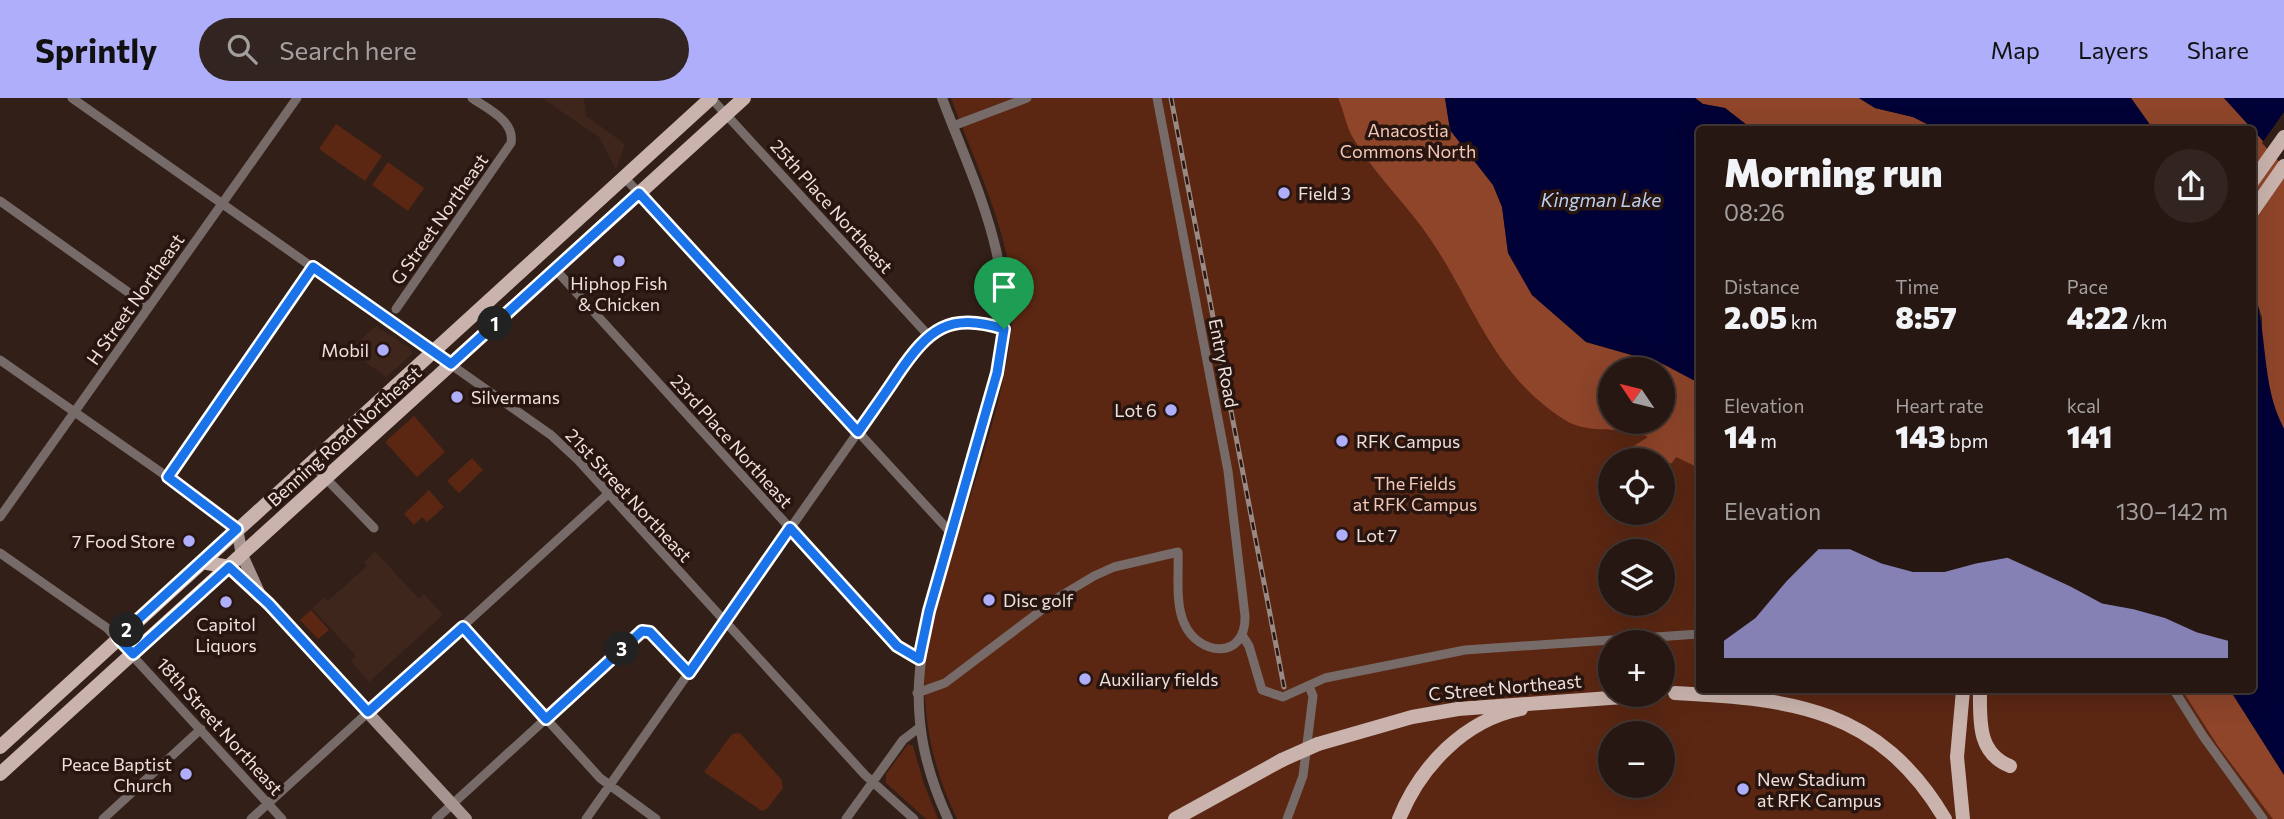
<!DOCTYPE html>
<html lang="en">
<head>
<meta charset="utf-8">
<style>
	body { margin:0; font-family:Commissioner,sans-serif; background:#322420; color:#f1f3f6; height:100vh; display:flex; flex-direction:column; font-size:26px; white-space:nowrap }
	* { box-sizing:border-box; margin:0 }
	p { font-size:23px; color:#a49f9f }
	.icon { flex:none; width:38px; height:38px; fill:none; stroke:currentColor; stroke-width:2; stroke-linecap:round; stroke-linejoin:round }
	.map { position:relative; flex:1; overflow:hidden }
	.panel { position:absolute; left:1696px; top:28px; width:560px; height:567px; display:flex; flex-direction:column; background:#261712; border-radius:7px; box-shadow:0 7px 28px #0002,0 0 0 2px #423632 }
	.panel>* { flex:none }
	.needle { width:46px; rotate:305deg }
	.controls { position:absolute; left:1598px; top:259px; display:grid; gap:14px }
	.controls a { display:grid; place-items:center; width:77px; height:77px; border-radius:50%; background:#261712; box-shadow:0 7px 28px #0002,0 0 0 2px #423632; font-size:35px }
	.pin { position:absolute; display:grid; place-items:center; width:60px; height:60px; color:#fff; margin:-72px -30px; border-radius:50% 50% 50% 0; rotate:-45deg; box-shadow:0 0 7px #0007 }
	.pin .icon { rotate:45deg }
	.km { position:absolute; width:35px; height:35px; margin:-18px; border-radius:50%; background:#222; color:#fff; font-size:19px; line-height:35px; text-align:center }
	.round { display:grid; place-items:center; flex:none; width:74px; height:74px; border-radius:37px; background:#322420 }
	.overview { display:flex; align-items:center; justify-content:space-between; height:119px; padding:0 28px }
	h1 { font-size:38px; font-weight:800; line-height:52px }
	.stats { display:grid; grid-template-columns:repeat(3,1fr); gap:10px; height:119px; padding:7px 28px }
	.stats div { display:grid; align-content:center }
	.stats b { font-size:30px; font-weight:800 }
	.stats small { font-size:19px; font-weight:400 }
	.stats p { font-size:19px }
	.chart { height:196px; padding:14px 28px }
	.chart p { display:flex; justify-content:space-between }
	.chart svg { width:100%; height:126px; margin-top:7px; fill:#aeaefa; opacity:.7 }
	header { display:flex; align-items:center; gap:42px; box-sizing:border-box; height:98px; padding:0 35px; background:#aeaefa; color:#111 }
	header strong { font-size:33px }
	nav { display:flex; gap:38px; margin-inline-start:auto; font-size:24px }
	.search { width:490px; height:63px; background:#322420; display:flex; align-items:center; gap:18px; box-sizing:border-box; padding:0 24px; border-radius:38px; color:#a49f9f; font-size:26px }
	.map>svg:first-child { display:block }
	.built { fill:#3f261c }
	.green { fill:#5b2713; fill-rule:evenodd }
	.forest { fill:#8e452a; fill-rule:evenodd }
	.water { fill:#000136 }
	.pier { fill:#321f18 }
	.lines { fill:none; stroke-linecap:round; stroke-linejoin:round }
	.minor { stroke:#766b68; stroke-width:9 }
	.tertiary { stroke:#766b68; stroke-width:10 }
	.secondary { stroke:#a5948f; stroke-width:12 }
	.primary { stroke:#cab3ad; stroke-width:14 }
	.rail-casing { stroke:#998984; stroke-width:5 }
	.rail { stroke:#28150f; stroke-width:2.5; stroke-dasharray:8; stroke-linecap:butt }
	.primary-bridge { stroke:#cab3ad; stroke-width:14 }
	.route-casing { stroke:#fff; stroke-width:14 }
	.route { stroke:#1a73e8; stroke-width:9 }
	.poi-dot { fill:#aeaefa; stroke:#28150f; stroke-width:2.5 }
	.labels { text-anchor:middle; dominant-baseline:central; stroke-width:7; stroke-linejoin:round; paint-order:stroke }
	.park-label { font-size:18px; fill:#f3c8b8; stroke:#28150f }
	.poi-label { font-size:18px; fill:#eee0dc; stroke:#28150f; text-anchor:start }
	.street-label { font-size:18px; fill:#eee0dc; stroke:#28150f }
	.water-label { font-size:19px; font-style:italic; fill:#b9d0f2; stroke:#28150f }
</style>
</head>
<body>
<header>
<strong>Sprintly</strong>
<div class="search"><svg class="icon" aria-label="search" viewBox="0 0 24 24"><circle cx="10" cy="10" r="6"/><path d="M15 15l6 6"/></svg>Search here</div>
<nav><a>Map</a><a>Layers</a><a>Share</a></nav>
</header>
<div class="map">
<svg width="2284" height="721" viewBox="0 0 2284 721">
	<rect width="100%" height="100%" fill="#321f18"/>
	<path class="built" d="M542,0H584L586,18L625,46L616,71L599,39Z
		M376,228L411,251L412,256L386,279L349,252Z
		M375,453L419,501L424,496L443,517L369,584L351,563L356,558L312,510L324,500L328,503L367,468L364,464Z"/>
	<path class="green" d="M951,0H1530L1699,219V592H2230L2284,677V721H957C930,666 920,607 926,546C929,521 941,494 948,469C971,392 1009,293 1013,213C1015,145 974,63 951,0ZM1610,271H1662V324H1610ZM1610,362H1662V415H1610ZM1610,453H1662V506H1610ZM1610,544H1662V597H1610ZM1610,635H1662V688H1610Z
		M336,26L382,58L365,83L319,51Z
		M388,64L424,90L408,113L372,87Z
		M414,318L445,354L417,379L385,344Z
		M472,360L483,372L459,395L447,383Z
		M429,392L444,409L427,424L422,419L414,427L404,416Z
		M311,512L329,532L318,541L300,522Z
		M740,635L781,681L783,690L767,711L762,713L704,674L732,636Z
		M908,646L913,648L924,686L938,721H926L886,685V676Z"/>
	<path class="forest" d="M1338,0H1445L1450,32L1493,87L1502,109L1508,155L1532,197L1586,244L1663,266L1699,285V370L1676,359L1672,365L1663,367L1662,362H1624L1622,360L1626,353L1648,339C1622,326 1590,338 1565,322C1488,274 1472,196 1421,128C1399,99 1372,72 1353,40C1346,28 1344,13 1338,0ZM1610,271H1662V324H1610Z
		M1695,0H1859L1875,10L1913,19L1937,31H1752L1725,10L1703,6Z
		M2131,0H2224L2284,66V331L2271,303L2262,248V220L2252,187V32L2153,31Z
		M2182,592H2230L2284,677V721H2273L2218,648Z"/>
	<path class="water" d="M1445,0H1695L1703,6L1725,10L1752,31L1699,32V285L1663,266L1586,244L1532,197L1508,155L1502,109L1493,87L1450,32Z
		M1859,0H2131L2153,31H1937L1913,19L1875,10Z
		M2224,0H2284V66Z
		M2252,187C2269,235 2260,285 2284,331V677L2230,592H2252Z"/>
	<path class="pier" d="M2284,14V69L2262,45Z"/>
	<g class="lines">
		<path class="minor" d="M72,0L551,337L578,362L865,677L914,721
			M711,0L928,237
			M953,28L1027,0
			M625,80L951,435
			M0,103L149,209
			M555,171L897,548L919,561
			M396,211L511,45C515,23 488,11 472,0
			M0,262L225,419L237,431
			M311,365L374,430
			M168,379L314,169
			M0,419L297,0
			M0,455L107,530L282,721
			M463,529L600,680L656,721
			M1242,537L1249,548L1262,592L1283,599L1325,580L1465,552L1699,536
			M2174,592L2203,638L2263,721
			M917,595L945,585L1059,499L1094,478L1114,469L1178,454C1179,475 1175,505 1184,525C1198,558 1246,563 1245,518L1228,373L1157,0
			M103,721L201,631
			M251,721L609,395
			M436,721L642,533L650,534L689,575
			M586,721L922,243C946,220 975,223 1005,231
			M846,721L903,642L920,629
			M1287,721L1303,678L1313,598L1309,588"/>
		<path class="tertiary" d="M942,0C977,93 1021,174 997,276C980,330 965,385 949,440C920,546 899,615 948,721"/>
		<path class="secondary" d="M237,431L242,457L261,499L466,721"/>
		<path class="primary" d="M2252,84L2284,39
			M2252,114L2284,68
			M202,464L229,469L261,499
			M1980,592C1980,622 1977,655 2010,668
			M1675,595C1793,601 1879,610 1945,721
			M1318,646L1412,619L1458,611L1651,597
			M0,649L711,0
			M0,676L744,0
			M1175,721L1282,662
			M1399,721C1420,669 1464,622 1521,611
			M1963,721L1957,659L1963,592"/>
		<g class="rail-casing">
			<path id="rail" d="M1171,0L1284,589"/>
		</g>
		<use href="#rail" class="rail"/>
		<path class="primary-bridge" d="M1282,662L1318,646"/>
	</g>
	<g class="lines">
		<g class="route-casing">
			<path id="route" d="M639,95L858,334C871,315 885,296 898,276C929,231 948,214 1004,231L997,275L929,513L919,561L897,548L790,430L689,575L650,534L642,533L546,621L463,529L368,614L269,506L229,469L133,556L118,540L237,431L168,379L313,169L451,266Z"/>
		</g>
		<use href="#route" class="route"/>
	</g>
	<g class="poi-dot">
		<circle cx="1284" cy="95" r="7"/>
		<circle cx="619" cy="163" r="7"/>
		<circle cx="383" cy="252" r="7"/>
		<circle cx="457" cy="299" r="7"/>
		<circle cx="1171" cy="312" r="7"/>
		<circle cx="1342" cy="343" r="7"/>
		<circle cx="1342" cy="437" r="7"/>
		<circle cx="189" cy="443" r="7"/>
		<circle cx="989" cy="502" r="7"/>
		<circle cx="226" cy="504" r="7"/>
		<circle cx="1085" cy="581" r="7"/>
		<circle cx="186" cy="676" r="7"/>
		<circle cx="1743" cy="691" r="7"/>
	</g>
	<g class="labels">
		<g class="park-label">
			<text x="1408" y="32">Anacostia<tspan x="1408" dy="21">Commons North</tspan></text>
			<text x="1415" y="385">The Fields<tspan x="1415" dy="21">at RFK Campus</tspan></text>
		</g>
		<g class="poi-label">
			<text x="1298" y="95">Field 3</text>
			<text x="619" y="185" text-anchor="middle">Hiphop Fish<tspan x="619" dy="21">&amp; Chicken</tspan></text>
			<text x="369" y="252" text-anchor="end">Mobil</text>
			<text x="471" y="299">Silvermans</text>
			<text x="1157" y="312" text-anchor="end">Lot 6</text>
			<text x="1356" y="343">RFK Campus</text>
			<text x="1356" y="437">Lot 7</text>
			<text x="175" y="443" text-anchor="end">7 Food Store</text>
			<text x="1003" y="502">Disc golf</text>
			<text x="226" y="526" text-anchor="middle">Capitol<tspan x="226" dy="21">Liquors</tspan></text>
			<text x="1099" y="581">Auxiliary fields</text>
			<text x="172" y="666" text-anchor="end">Peace Baptist<tspan x="172" dy="21">Church</tspan></text>
			<text x="1757" y="681">New Stadium<tspan x="1757" dy="21">at RFK Campus</tspan></text>
		</g>
		<g class="street-label">
			<text transform="translate(832 108) rotate(48)">25th Place Northeast</text>
			<text transform="translate(439 121) rotate(-55)">G Street Northeast</text>
			<text transform="translate(135 201) rotate(-55)">H Street Northeast</text>
			<text transform="translate(1224 265) rotate(79)">Entry Road</text>
			<text transform="translate(344 338) rotate(-42)">Benning Road Northeast</text>
			<text transform="translate(732 343) rotate(48)">23rd Place Northeast</text>
			<text transform="translate(629 397) rotate(47)">21st Street Northeast</text>
			<text transform="translate(1505 589) rotate(-5)">C Street Northeast</text>
			<text transform="translate(220 628) rotate(48)">18th Street Northeast</text>
		</g>
		<g class="water-label">
			<text x="1601" y="101">Kingman Lake</text>
		</g>
	</g>
</svg>
<div class="controls">
<a><svg class="needle" viewBox="-14 -14 28 28"><path d="M0-13l5 13h-10z" fill="#e53935"/><path d="M0 13l5-13h-10z" fill="#a49f9f"/></svg></a>
<a><svg class="icon" aria-label="locate" viewBox="0 0 24 24"><circle cx="12" cy="12" r="6"/><path d="M12 2v4M12 18v4M2 12h4M18 12h4"/></svg></a>
<a><svg class="icon" aria-label="layers" viewBox="0 0 24 24"><path d="M12 4l9 5-9 5-9-5zM3 14l9 5 9-5"/></svg></a>
<a>+</a>
<a>−</a>
</div>
<div class="pin" style="left:1004px;top:231px;background:#1e9e55"><svg class="icon" aria-label="arrive" viewBox="0 0 24 24"><path d="M6 21V4h12l-3 4 3 4H6"/></svg></div>
<b class="km" style="left:495px;top:226px">1</b>
<b class="km" style="left:127px;top:532px">2</b>
<b class="km" style="left:622px;top:551px">3</b>
<section class="panel">
<div class="overview"><div><h1>Morning run</h1><p>08:26</p></div><a class="round"><svg class="icon" aria-label="share" viewBox="0 0 24 24"><path d="M12 15V3M7 8l5-5 5 5M5 13v7h14v-7"/></svg></a></div>
<div class="stats">
<div><p>Distance</p><b>2.05<small> km</small></b></div>
<div><p>Time</p><b>8:57</b></div>
<div><p>Pace</p><b>4:22<small> /km</small></b></div>
</div>
<div class="stats">
<div><p>Elevation</p><b>14<small> m</small></b></div>
<div><p>Heart rate</p><b>143<small> bpm</small></b></div>
<div><p>kcal</p><b>141</b></div>
</div>
<div class="chart"><p><span>Elevation</span>130–142 m</p>
<svg viewBox="0 0 160 44" preserveAspectRatio="none"><path d="M0 44V38L10 30L20 17L30 6L40 6L50 11L60 14L70 14L80 11L90 9L100 14L110 19L120 25L130 27L140 30L150 35L160 38V44z"/></svg>
</div>
</section>
</div>
</body>
</html>
